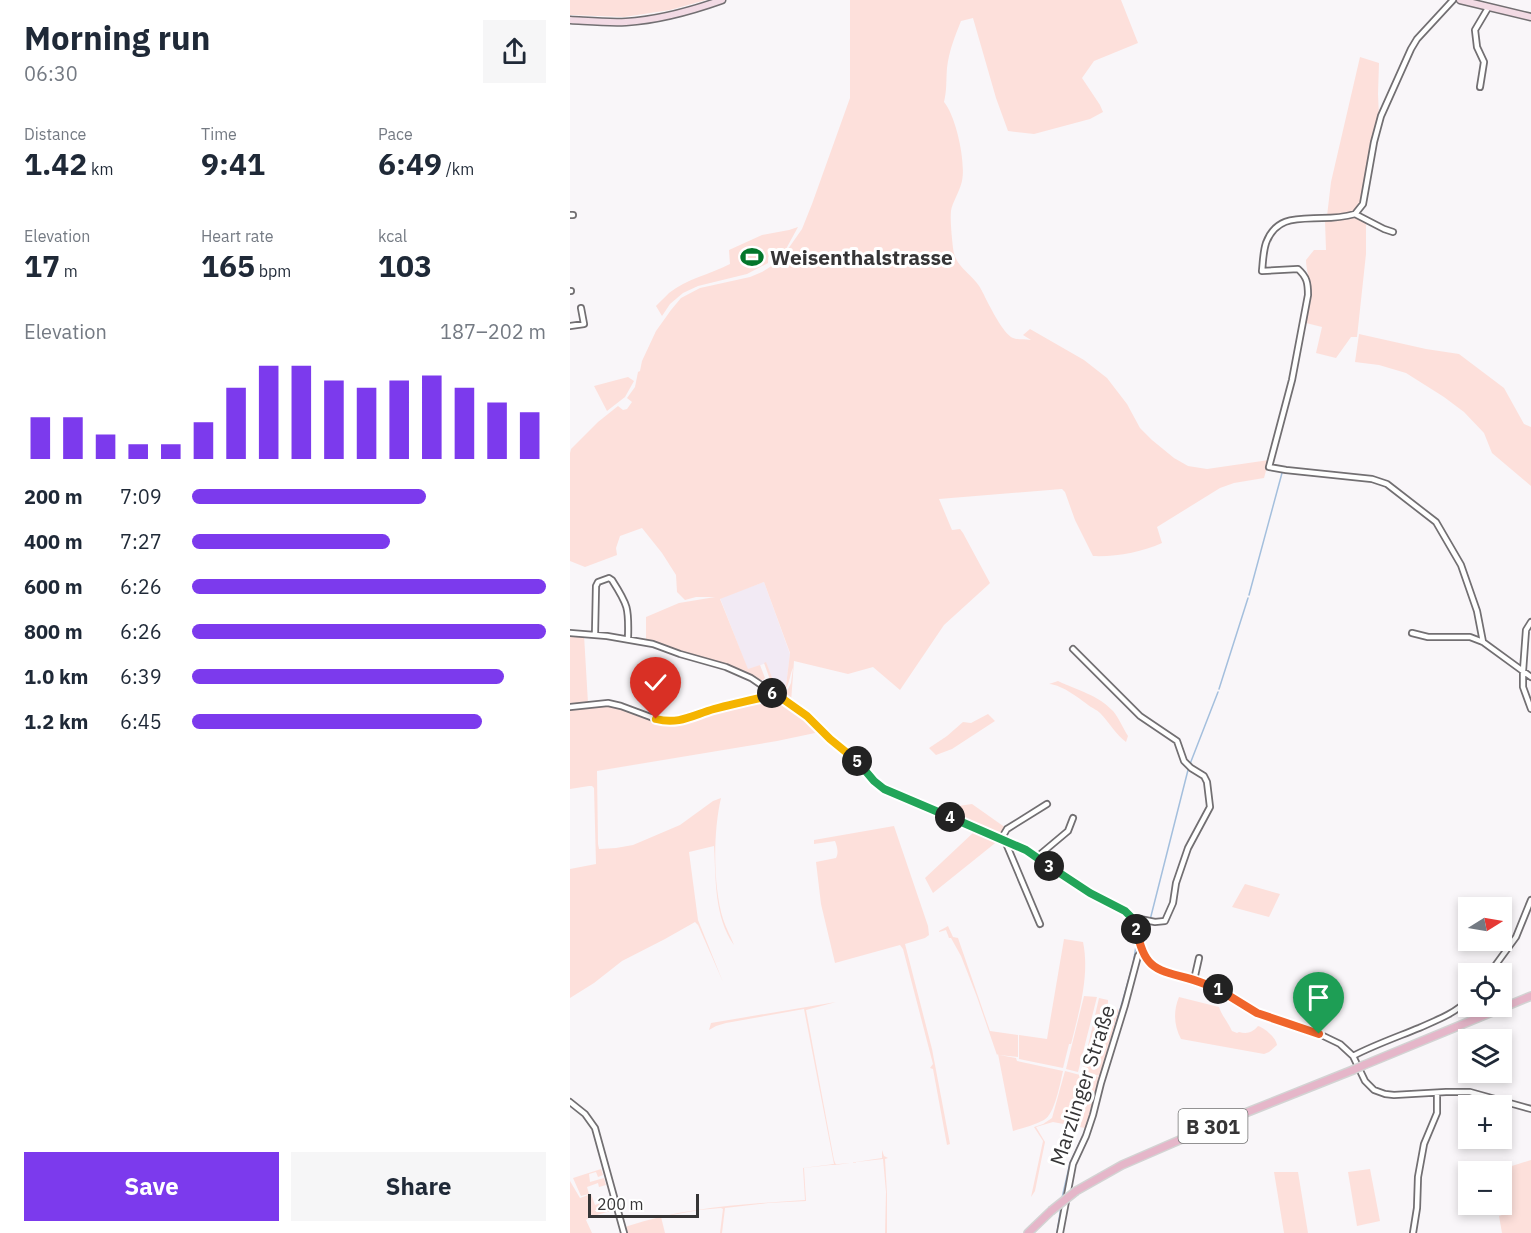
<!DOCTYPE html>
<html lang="en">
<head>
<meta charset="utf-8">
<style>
	body { margin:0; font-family:"IBM Plex Sans",sans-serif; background:#f6f6f7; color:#1f2937; height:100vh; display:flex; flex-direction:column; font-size:22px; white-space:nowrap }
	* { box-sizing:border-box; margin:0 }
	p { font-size:20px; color:#747a83 }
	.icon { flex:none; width:33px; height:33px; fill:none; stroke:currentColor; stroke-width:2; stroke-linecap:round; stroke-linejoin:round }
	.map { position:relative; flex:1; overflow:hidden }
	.drawer { display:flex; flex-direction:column; background:#fff; width:570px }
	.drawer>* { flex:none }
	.needle { width:39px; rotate:79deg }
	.buttons { position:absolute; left:888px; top:897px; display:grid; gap:12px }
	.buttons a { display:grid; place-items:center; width:54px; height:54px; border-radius:0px; background:#fff; box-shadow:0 3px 9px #0003; font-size:30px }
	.scale { position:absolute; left:18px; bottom:15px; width:111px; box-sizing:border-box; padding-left:6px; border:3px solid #363536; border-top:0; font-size:16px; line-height:21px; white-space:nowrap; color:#363536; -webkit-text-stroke:4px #fff; paint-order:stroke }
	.pin { position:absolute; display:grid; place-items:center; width:51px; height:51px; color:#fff; margin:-62px -26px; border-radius:50% 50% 50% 0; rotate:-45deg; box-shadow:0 0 6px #0007 }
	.pin .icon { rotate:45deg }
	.km { position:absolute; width:30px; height:30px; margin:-15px; border-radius:50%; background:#222; color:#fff; font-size:16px; line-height:30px; text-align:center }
	.round { display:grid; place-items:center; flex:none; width:63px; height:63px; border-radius:0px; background:#f6f6f7 }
	.summary { display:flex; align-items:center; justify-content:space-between; height:102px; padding:0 24px }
	h1 { font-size:33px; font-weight:800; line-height:45px }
	.metrics { display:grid; grid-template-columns:repeat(3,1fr); gap:9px; height:102px; padding:6px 24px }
	.metrics div { display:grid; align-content:center }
	.metrics b { font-size:30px; font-weight:800 }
	.metrics small { font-size:16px; font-weight:400 }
	.metrics p { font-size:16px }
	.chart { height:168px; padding:12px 24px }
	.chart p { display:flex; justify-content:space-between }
	.chart svg { width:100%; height:108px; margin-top:6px; stroke:#7c3aed; stroke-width:6 }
	.primary-button { display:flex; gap:12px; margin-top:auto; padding:12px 24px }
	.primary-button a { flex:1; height:69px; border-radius:0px; background:#7c3aed; color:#fff; font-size:24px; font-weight:800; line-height:69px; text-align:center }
	.primary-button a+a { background:#f6f6f7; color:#1f2937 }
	ul { padding:0 24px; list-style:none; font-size:20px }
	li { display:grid; grid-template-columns:96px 72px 1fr; align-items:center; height:45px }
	li i { height:15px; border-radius:8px; background:#7c3aed }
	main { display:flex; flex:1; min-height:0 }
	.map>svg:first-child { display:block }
	.built { fill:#f2eaf4 }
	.green { fill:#fde0db }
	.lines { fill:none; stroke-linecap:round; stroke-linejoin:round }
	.stream { stroke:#a4bfdd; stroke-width:1.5 }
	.minor-casing { stroke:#726f72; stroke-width:8 }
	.secondary-casing { stroke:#726f72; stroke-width:9 }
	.primary-casing { stroke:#d3d3d3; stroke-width:10 }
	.minor { stroke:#fff; stroke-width:4.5 }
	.secondary { stroke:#f2dae4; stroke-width:6 }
	.primary { stroke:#e5b6c9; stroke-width:7 }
	.primary-bridge-casing { stroke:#d3d3d3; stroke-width:10; stroke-linecap:butt }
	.primary-bridge { stroke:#e5b6c9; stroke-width:7 }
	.split-1-casing { stroke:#fff; stroke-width:12 }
	.split-2-casing { stroke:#fff; stroke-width:12 }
	.split-3-casing { stroke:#fff; stroke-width:12 }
	.split-4-casing { stroke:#fff; stroke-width:12 }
	.split-5-casing { stroke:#fff; stroke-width:12 }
	.split-6-casing { stroke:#fff; stroke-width:12 }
	.split-7-casing { stroke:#fff; stroke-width:12 }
	.split-1 { stroke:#f0652b; stroke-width:8 }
	.split-2 { stroke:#f0652b; stroke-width:8 }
	.split-3 { stroke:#22a559; stroke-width:8 }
	.split-4 { stroke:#22a559; stroke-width:8 }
	.split-5 { stroke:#22a559; stroke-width:8 }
	.split-6 { stroke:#f5b400; stroke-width:8 }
	.split-7 { stroke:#f5b400; stroke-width:8 }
	.labels { text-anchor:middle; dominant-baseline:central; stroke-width:6; stroke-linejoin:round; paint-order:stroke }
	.shield { fill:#fff; stroke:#727272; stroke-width:1.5 }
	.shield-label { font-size:20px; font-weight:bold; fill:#363536 }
	.poi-label { font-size:21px; font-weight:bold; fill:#363536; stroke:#fff; text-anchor:start }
	.street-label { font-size:21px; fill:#363536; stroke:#fff }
</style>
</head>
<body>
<main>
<section class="drawer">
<div class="summary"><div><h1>Morning run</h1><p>06:30</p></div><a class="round"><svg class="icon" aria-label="share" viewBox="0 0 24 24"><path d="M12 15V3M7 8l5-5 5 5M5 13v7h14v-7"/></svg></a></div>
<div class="metrics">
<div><p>Distance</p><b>1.42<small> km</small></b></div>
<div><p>Time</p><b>9:41</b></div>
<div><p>Pace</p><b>6:49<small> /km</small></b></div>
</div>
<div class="metrics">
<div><p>Elevation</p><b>17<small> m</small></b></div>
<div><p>Heart rate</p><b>165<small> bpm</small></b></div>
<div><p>kcal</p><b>103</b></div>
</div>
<div class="chart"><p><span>Elevation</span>187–202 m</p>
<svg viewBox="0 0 160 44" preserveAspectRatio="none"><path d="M5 44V27M15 44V27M25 44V34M35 44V38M45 44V38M55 44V29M65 44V15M75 44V6M85 44V6M95 44V12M105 44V15M115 44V12M125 44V10M135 44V15M145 44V21M155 44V25"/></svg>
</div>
<ul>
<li><b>200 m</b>7:09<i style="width:66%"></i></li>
<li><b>400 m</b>7:27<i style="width:56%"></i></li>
<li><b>600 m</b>6:26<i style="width:100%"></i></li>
<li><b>800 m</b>6:26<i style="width:100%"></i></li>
<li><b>1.0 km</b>6:39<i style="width:88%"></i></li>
<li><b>1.2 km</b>6:45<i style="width:82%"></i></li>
</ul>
<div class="primary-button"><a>Save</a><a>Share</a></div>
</section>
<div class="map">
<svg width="961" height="1233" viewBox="0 0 961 1233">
	<rect width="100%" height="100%" fill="#f9f6f9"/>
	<path class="built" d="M194,582L220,654L216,686L205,685L196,663L178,670L150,598Z"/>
	<path class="green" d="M0,0H136L100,10L54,17L0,15Z
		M280,0H551L568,43L524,61L512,78L530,105L533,112L520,119L464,134L438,131L426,98L403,18L391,21C385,36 379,51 377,68C376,80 377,90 374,102C386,116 396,162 392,181C390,191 382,203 381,211C380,221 382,238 383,248C385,269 405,274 413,293C418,303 433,334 443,338C448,340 455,339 461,340L453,335L460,329L514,360L537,378L557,404L570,428L582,440L604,458L618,466L637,469L699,460L694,478L664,483L650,488L587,527L592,543C572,552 546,557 523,556L505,520L495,492L492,489L369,499L382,530L390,529L393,533L420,583L418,585L374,625L330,690L303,667L278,674L224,661L221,702L214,697L221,683L223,668C219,676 220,689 210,693L203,688L194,663L196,662L205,685L216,686L220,653L194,582L150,599L178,669L190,665L195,678L193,680H188L158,666L76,641V617L109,603L145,597H126L115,600L107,592L106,575L92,553L72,528L50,536L46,548L47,555L15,567L0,561V453L1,449L28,422L48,406L53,410L57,409L62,402L57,398L65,387L68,372L70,371L72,361L86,331L101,310L111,298L130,288L180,277L192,272L200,267L218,249L232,229L242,204L280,98Z
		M790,57L809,63L808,94L809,117L790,207L781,214L757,216L761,182Z
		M784,217L793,220L796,222V254L787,337H781L766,358L746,353L752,327L736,323C737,312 741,301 740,289C740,279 736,270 736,260L744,250H756L755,221L779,219Z
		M228,227L216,249L202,262L198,256V263L177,274L128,286L113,293L100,304L92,316L86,306C90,302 95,297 99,293C116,279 141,274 160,264L159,250L192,235L219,230Z
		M789,334L856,349L889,354L934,388L954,424L961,427V486L922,453L914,433L894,412L874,397L836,373L809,365L785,362Z
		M58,377L64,381L55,397L37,411L24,386Z
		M0,635H14L18,703L0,706Z
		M488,681C507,690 528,695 543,711C549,718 553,728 558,736L556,742C547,736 538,721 530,713C527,710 524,709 521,707C510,699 493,685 479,684Z
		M205,696C219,705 242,716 245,733L207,741L27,771L28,844L29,849L46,848L63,845L110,825L143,801L151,798C143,832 143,886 153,919C156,928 161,937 164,945C144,917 146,879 144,846L119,852L128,920L153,982L128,925L125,922L95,939L52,961L24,983L0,998V869L26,864L24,788L22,786H19L0,789V708L38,704L101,723L144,710Z
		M418,714L425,721L382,749L366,755L359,748L377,736L393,722L401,723Z
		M402,804L436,828L429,836L375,812L381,807Z
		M324,826L358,926L359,935L355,938L335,944L362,1049L380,1144L377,1145L363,1069L360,1068L363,1064L333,949L330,945L265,963L251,904L246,862L266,858C269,853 267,846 265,841L244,844V840Z
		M405,831L429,840L363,893L355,878Z
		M675,884L710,894L699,917L662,907Z
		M378,926L383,937L388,938L420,1031L448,1035V1057L429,1055L446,1058L447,1061L493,1071C490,1083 485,1114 474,1120C465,1125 453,1128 443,1131L428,1054L427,1055L407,997L391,956L381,938H379L376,930L369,932V931Z
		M494,939L513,942C520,975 509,1012 501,1044H499L493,1068L449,1059V1035L477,1039Z
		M514,996L527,997L508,1072L496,1069Z
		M609,997L649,1007C652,1016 658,1022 662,1031L667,1033L669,1032C677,1034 682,1033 688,1026C695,1028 706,1038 707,1045L699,1052L694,1054L611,1039C604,1026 603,1011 609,997Z
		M529,998L538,1000V1006L549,1010L530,1076L512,1072Z
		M266,1002L236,1010L264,1160L266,1165L312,1158V1150L314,1156L318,1158L315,1159L317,1194V1233H315L316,1192L313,1159L234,1168L236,1201L198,1203L155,1208L152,1233H150L153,1209L151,1208L129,1210L91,1217L95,1233H58L56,1227L58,1226C115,1207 175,1204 235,1200L233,1168L264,1164L234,1009L156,1023L146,1026L139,1030L141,1023Z
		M495,1071L510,1075L511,1073L530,1077L515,1128L483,1122L466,1127L475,1142L465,1191L461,1197L473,1141L464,1127L473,1124L482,1118Z
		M961,1160V1233H932L929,1216L937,1213L932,1191V1172L926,1171Z
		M31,1169L33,1175L28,1177L26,1172L19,1174L20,1182L34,1178L36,1185L29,1187L28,1183L17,1187L19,1194L11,1196L3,1178Z
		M800,1169L810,1221L787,1226L778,1172Z
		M704,1172H728L738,1233H714Z
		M0,1181L10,1198L21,1194L25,1205L33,1202L35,1206L31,1208L32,1212L38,1210L37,1206L42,1205L44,1210L20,1217L16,1220L22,1233H0Z"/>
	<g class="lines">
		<path class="stream" d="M679,595L712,473
			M649,689L678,598
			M620,764L648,692
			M580,920L618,770
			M542,1038L563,964L566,946
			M519,1119L523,1106
			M492,1198L500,1163L517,1127
			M487,1233L491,1206"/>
		<g class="minor-casing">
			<path id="minor" d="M910,87L914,62L907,47L905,30L918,8
				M785,214L793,204L804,142L811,116L841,49L847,39L883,0
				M0,215H3
				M823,232L814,229L785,214C774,217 763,218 752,218C728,219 706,216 696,243C693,252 693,262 692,271L728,269C737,277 738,283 738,295L722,380L699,467L716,470L802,479L817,484L866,522L891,565L907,611L913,642
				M0,291H1
				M0,326L14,324L11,308
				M961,622L956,630L953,671V687L961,709
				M0,633L37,636L83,644L110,654L156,667L181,678L237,716L260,739L284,759L304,781L314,789L456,850L520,893L558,913L565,924L570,945L574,954L586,968L595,972L637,984L648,989L687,1013L743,1031L770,1044L783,1056L795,1081L804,1090L815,1094L824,1095L876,1092H900L961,1109
				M842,633L858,637H900L913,642L961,677
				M25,634L26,586L28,582L39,578L42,580C58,605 59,608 58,638
				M503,649L570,716L607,741L614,761L621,768L634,776L637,782L640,807L618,848L606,883L603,903L595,921L585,922L565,918L563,919
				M0,707L38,703L51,706L86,719L103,722L117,719L143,709L199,696L203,692
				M431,839L437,829L477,804
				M435,841L470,924
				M467,857L498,831L503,818
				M919,974L946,937L961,900
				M624,980L629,958
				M783,1056C804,1045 827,1037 849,1028C867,1020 884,1014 898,1000
				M0,1102L15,1114L25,1128L54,1233
				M490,1233L503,1164L516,1136L523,1115L531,1083L555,1005L568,956L572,950
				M843,1233L847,1208L848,1177L854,1144L867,1113V1093"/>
		</g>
		<g class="secondary-casing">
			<path id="secondary" d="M890,0L961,17
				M0,20C18,21 38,23 56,22C89,20 121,11 152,0"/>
		</g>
		<g class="primary-casing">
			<path id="primary" d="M794,1065L961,996
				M506,1191L552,1165L635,1129L783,1070
				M458,1233L481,1211"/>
		</g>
		<use href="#minor" class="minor"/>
		<use href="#secondary" class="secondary"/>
		<use href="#primary" class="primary"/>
		<g class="primary-bridge-casing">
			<path id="primary-bridge" d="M783,1070L794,1065
				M481,1211L506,1191"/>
		</g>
		<use href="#primary-bridge" class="primary-bridge"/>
	</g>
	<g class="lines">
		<g class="split-1-casing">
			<path id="split-1" d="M648,989L687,1013L749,1034"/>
		</g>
		<g class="split-2-casing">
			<path id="split-2" d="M566,929C575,966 581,969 617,978C628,981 638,985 648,989"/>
		</g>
		<g class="split-3-casing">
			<path id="split-3" d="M479,866L520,893L555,911L563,919L566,929"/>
		</g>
		<g class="split-4-casing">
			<path id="split-4" d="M380,817L456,850L479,866"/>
		</g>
		<g class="split-5-casing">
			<path id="split-5" d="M287,761L304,781L314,789L380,817"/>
		</g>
		<g class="split-6-casing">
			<path id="split-6" d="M202,693L203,692L237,716L260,739L287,761"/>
		</g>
		<g class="split-7-casing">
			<path id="split-7" d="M86,719C109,725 123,715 144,709C163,704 181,700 199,696L202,693"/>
		</g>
		<use href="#split-1" class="split-1"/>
		<use href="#split-2" class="split-2"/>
		<use href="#split-3" class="split-3"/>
		<use href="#split-4" class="split-4"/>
		<use href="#split-5" class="split-5"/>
		<use href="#split-6" class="split-6"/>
		<use href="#split-7" class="split-7"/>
	</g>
	<defs>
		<g id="stadium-bare" transform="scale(1.8)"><path d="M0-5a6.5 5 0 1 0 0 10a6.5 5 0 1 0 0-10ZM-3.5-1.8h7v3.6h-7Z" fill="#03762b" stroke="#fff" stroke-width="2.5" paint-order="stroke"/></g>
	</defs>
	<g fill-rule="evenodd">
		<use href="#stadium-bare" x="182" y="257"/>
	</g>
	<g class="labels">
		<rect class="shield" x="608.5" y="1109" width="69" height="34" rx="4.5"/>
		<g class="shield-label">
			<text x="643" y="1126">B 301</text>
		</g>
		<g class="poi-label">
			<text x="200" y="257">Weisenthalstrasse</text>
		</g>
		<g class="street-label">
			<text transform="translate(512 1085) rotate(-72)">Marzlinger Straße</text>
		</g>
	</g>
</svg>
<div class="buttons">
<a><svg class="needle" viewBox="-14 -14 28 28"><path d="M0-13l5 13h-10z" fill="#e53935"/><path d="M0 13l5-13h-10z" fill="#747a83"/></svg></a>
<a><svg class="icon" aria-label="locate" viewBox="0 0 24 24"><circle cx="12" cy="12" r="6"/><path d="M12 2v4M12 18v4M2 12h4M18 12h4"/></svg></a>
<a><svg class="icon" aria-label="layers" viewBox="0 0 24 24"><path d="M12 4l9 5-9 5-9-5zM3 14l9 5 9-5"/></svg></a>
<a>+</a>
<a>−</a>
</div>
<div class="scale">200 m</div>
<div class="pin" style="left:749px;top:1034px;background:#1e9e55"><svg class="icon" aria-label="arrive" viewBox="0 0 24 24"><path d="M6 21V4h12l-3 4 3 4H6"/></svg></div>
<div class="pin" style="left:86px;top:719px;background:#d93025"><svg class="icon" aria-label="check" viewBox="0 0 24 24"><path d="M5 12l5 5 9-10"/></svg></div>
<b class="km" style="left:648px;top:989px">1</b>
<b class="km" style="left:566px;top:929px">2</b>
<b class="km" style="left:479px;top:866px">3</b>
<b class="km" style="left:380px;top:817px">4</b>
<b class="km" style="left:287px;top:761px">5</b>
<b class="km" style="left:202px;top:693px">6</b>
</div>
</main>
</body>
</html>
